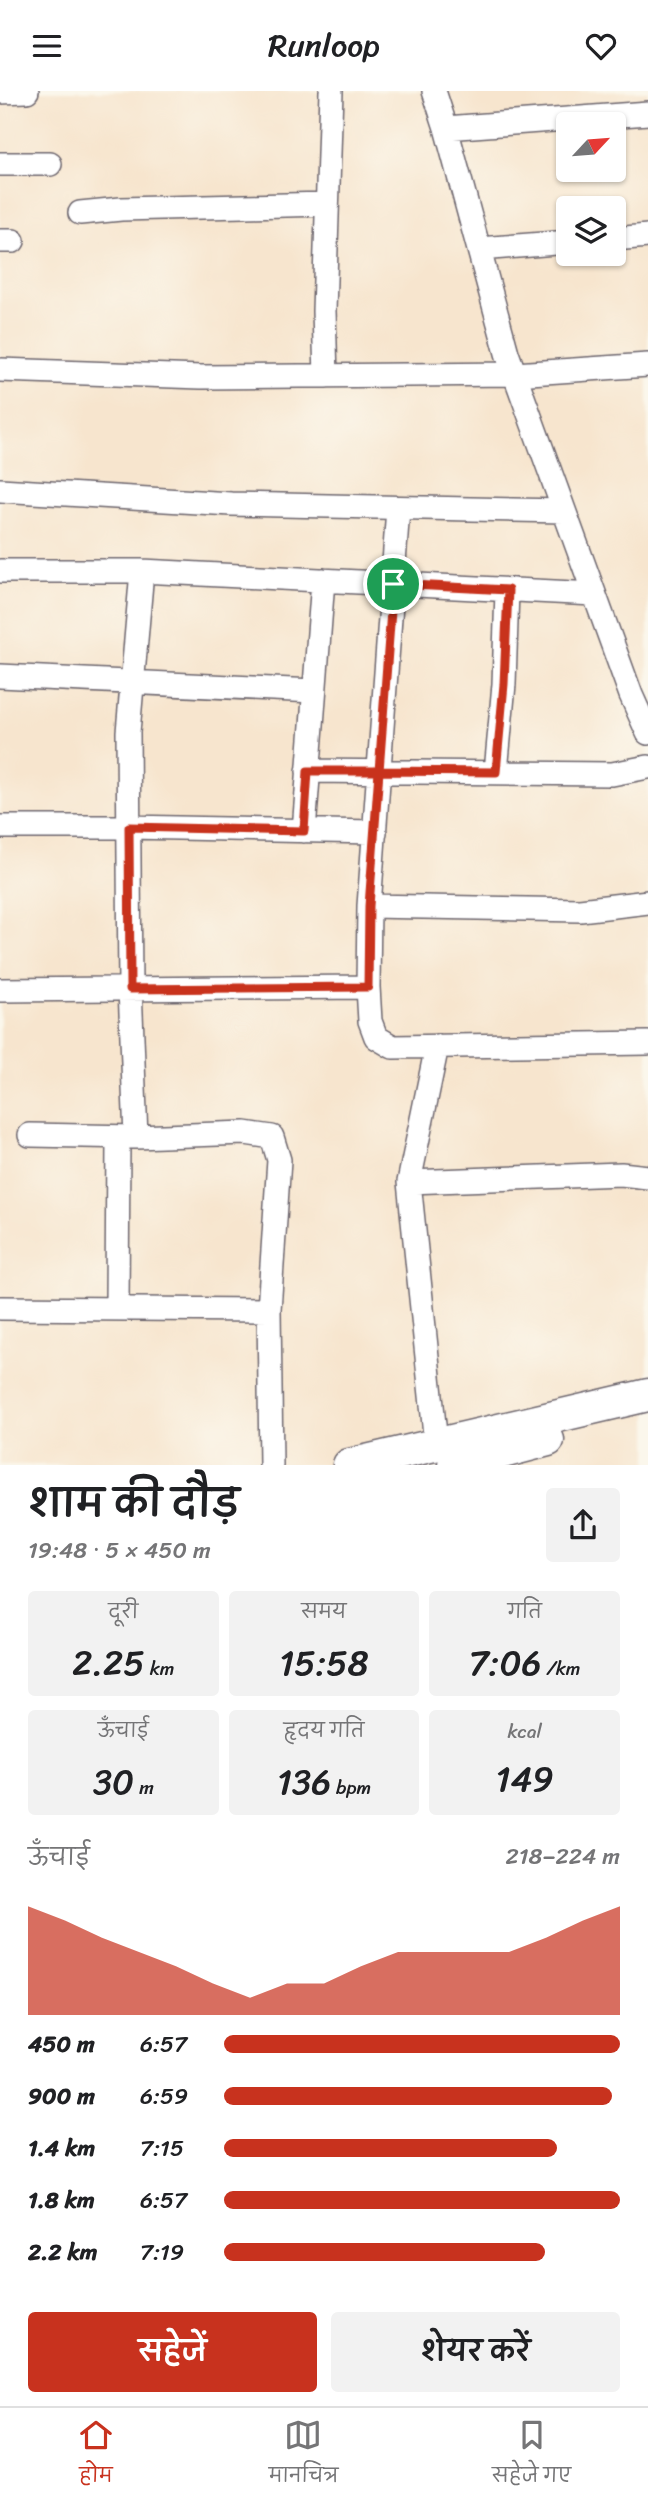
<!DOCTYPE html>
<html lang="hi">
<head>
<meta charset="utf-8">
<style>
	body { margin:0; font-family:Sriracha,"Playpen Sans Deva",sans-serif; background:#f2f2f2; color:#202124; height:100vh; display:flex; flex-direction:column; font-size:26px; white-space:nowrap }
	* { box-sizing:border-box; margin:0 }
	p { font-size:23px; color:#757577 }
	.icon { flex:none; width:38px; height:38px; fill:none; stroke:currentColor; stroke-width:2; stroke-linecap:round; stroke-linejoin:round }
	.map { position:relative; height:1374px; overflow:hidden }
	.details { display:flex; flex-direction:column; background:#fff; flex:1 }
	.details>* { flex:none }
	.needle { width:46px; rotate:64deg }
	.buttons { position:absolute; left:556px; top:21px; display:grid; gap:14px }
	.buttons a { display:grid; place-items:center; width:70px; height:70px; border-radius:7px; background:#fff; box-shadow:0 2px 5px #0004; font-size:35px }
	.pin { position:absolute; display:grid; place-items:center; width:60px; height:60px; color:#fff; margin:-30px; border:4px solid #fff; border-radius:50%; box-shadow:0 2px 7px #0007 }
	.round { display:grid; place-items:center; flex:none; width:74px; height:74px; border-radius:7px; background:#f2f2f2 }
	.summary { display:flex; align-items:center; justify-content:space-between; height:119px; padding:0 28px }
	h1 { font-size:38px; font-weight:600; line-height:52px }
	.metrics { display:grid; grid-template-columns:repeat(3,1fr); gap:10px; height:119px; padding:7px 28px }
	.metrics div { display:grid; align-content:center; border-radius:7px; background:#f2f2f2; text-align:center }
	.metrics b { font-size:35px; font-weight:600 }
	.metrics small { font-size:19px; font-weight:400 }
	.metrics p { font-size:19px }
	.chart { height:196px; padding:14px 28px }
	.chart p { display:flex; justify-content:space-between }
	.chart svg { width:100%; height:126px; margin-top:7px; fill:#c8321e; opacity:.7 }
	.button { display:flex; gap:14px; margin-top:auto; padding:14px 28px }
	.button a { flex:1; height:80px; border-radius:7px; background:#c8321e; color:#fff; font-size:28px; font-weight:600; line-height:80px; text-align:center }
	.button a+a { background:#f2f2f2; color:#202124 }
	ul { padding:0 28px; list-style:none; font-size:23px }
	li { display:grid; grid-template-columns:112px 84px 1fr; align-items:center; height:52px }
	li i { height:18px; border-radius:9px; background:#c8321e }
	header { display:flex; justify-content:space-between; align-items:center; height:91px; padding:0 28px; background:#fff; font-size:32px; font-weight:600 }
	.tab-bar { display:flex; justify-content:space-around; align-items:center; height:98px; border-top:2px solid #e0e0e0; background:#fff; font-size:19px; color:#757577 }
	.tab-bar a { display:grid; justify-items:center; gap:4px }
	.tab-bar .current { color:#c8321e }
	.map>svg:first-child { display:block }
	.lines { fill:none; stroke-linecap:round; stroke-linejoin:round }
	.street-casing { stroke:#6d666e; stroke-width:26 }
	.secondary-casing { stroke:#6d666e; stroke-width:35 }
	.street { stroke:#fff; stroke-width:23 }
	.secondary { stroke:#fff; stroke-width:32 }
	.route-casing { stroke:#fff; stroke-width:14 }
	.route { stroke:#c8321e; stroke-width:9 }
</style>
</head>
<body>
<header><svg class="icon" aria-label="menu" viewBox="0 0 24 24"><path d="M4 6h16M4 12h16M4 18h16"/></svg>Runloop<svg class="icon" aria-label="heart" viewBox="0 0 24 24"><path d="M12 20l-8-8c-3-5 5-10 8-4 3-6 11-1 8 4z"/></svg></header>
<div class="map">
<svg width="648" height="1374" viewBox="0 0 648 1374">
	<rect width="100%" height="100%" fill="#fbf7ec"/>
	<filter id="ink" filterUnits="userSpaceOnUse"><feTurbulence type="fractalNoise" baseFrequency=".0143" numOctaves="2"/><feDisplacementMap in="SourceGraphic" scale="14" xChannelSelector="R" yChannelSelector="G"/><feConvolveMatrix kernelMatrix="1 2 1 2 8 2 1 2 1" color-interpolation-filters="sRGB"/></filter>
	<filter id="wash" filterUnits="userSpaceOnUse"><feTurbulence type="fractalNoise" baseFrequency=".00686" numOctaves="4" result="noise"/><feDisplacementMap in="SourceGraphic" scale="28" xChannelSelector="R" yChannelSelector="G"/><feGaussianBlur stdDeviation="1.57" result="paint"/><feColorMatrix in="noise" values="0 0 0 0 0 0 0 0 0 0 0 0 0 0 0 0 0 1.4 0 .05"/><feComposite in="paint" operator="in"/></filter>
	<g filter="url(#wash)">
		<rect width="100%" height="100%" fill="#f7e5ce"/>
	</g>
	<g filter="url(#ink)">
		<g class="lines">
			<g class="street-casing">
				<path id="street" d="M434,0L446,37L507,262L631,604L648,642
					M0,1L27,0
					M446,37L648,22
					M0,73H50
					M80,122L121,118L327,113
					M614,148L648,145
					M0,150H13
					M479,158L569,151
					M0,279L201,286L515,283L648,274
					M326,285L324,220L331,0
					M0,399L231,413L564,420
					M398,417L369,815L368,896L370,930L376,946L393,956L648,952
					M0,480H142L594,503
					M0,585L314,600
					M308,680L612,683L648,676
					M496,681L504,593L507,499
					M0,736H129L375,741
					M304,740L323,489
					M369,815L580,819L648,811
					M0,899L368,896
					M30,1044L136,1046L245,1042L272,1046L279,1069L269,1219L271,1374
					M136,1046L130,897L128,641L142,480
					M409,1091L621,1083L648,1086
					M0,1217L269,1219
					M117,1218L118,1046
					M436,1353L409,1091L437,955"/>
			</g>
			<g class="secondary-casing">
				<path id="secondary" d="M349,1374L648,1304
					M454,1374L548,1349"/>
			</g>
			<use href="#street" class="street"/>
			<use href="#secondary" class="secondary"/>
		</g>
	</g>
	<g class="lines" filter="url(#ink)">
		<g class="route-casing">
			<path id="route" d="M393,493L379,680H308L304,740L129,736L130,898L368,896L369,815L379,680L496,681L504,593L508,499L393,493"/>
		</g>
		<use href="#route" class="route"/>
	</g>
</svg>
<div class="buttons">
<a><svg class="needle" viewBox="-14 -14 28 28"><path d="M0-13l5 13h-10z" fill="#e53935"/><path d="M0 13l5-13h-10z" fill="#757577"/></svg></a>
<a><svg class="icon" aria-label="layers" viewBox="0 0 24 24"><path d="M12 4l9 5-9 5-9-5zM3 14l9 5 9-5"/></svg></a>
</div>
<div class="pin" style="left:393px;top:493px;background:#1e9e55"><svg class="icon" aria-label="arrive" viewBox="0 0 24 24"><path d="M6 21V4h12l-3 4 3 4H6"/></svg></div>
</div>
<section class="details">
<div class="summary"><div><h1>शाम की दौड़</h1><p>19:48 · 5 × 450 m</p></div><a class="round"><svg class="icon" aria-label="share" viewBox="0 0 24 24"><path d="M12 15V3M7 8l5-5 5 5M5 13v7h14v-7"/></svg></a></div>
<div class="metrics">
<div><p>दूरी</p><b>2.25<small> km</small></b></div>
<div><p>समय</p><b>15:58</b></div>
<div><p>गति</p><b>7:06<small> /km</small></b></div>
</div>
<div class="metrics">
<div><p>ऊँचाई</p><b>30<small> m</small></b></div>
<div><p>हृदय गति</p><b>136<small> bpm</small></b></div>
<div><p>kcal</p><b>149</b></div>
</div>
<div class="chart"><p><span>ऊँचाई</span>218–224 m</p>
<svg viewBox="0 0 160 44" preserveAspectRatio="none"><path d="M0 44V6L10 11L20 17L30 22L40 27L50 33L60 38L70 33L80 33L90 27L100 22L110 22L120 22L130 22L140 17L150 11L160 6V44z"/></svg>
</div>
<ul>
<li><b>450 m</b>6:57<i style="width:100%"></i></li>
<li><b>900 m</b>6:59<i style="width:98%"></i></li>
<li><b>1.4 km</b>7:15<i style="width:84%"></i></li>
<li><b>1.8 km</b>6:57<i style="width:100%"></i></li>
<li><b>2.2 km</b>7:19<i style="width:81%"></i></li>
</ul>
<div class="button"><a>सहेजें</a><a>शेयर करें</a></div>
</section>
<nav class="tab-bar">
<a class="current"><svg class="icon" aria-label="home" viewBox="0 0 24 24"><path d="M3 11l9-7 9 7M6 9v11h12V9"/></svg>होम</a>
<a><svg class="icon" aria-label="map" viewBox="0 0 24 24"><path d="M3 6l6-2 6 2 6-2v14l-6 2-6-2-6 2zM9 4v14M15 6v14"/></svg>मानचित्र</a>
<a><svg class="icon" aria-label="saved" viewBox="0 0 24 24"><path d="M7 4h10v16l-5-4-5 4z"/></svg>सहेजे गए</a>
</nav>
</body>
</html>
